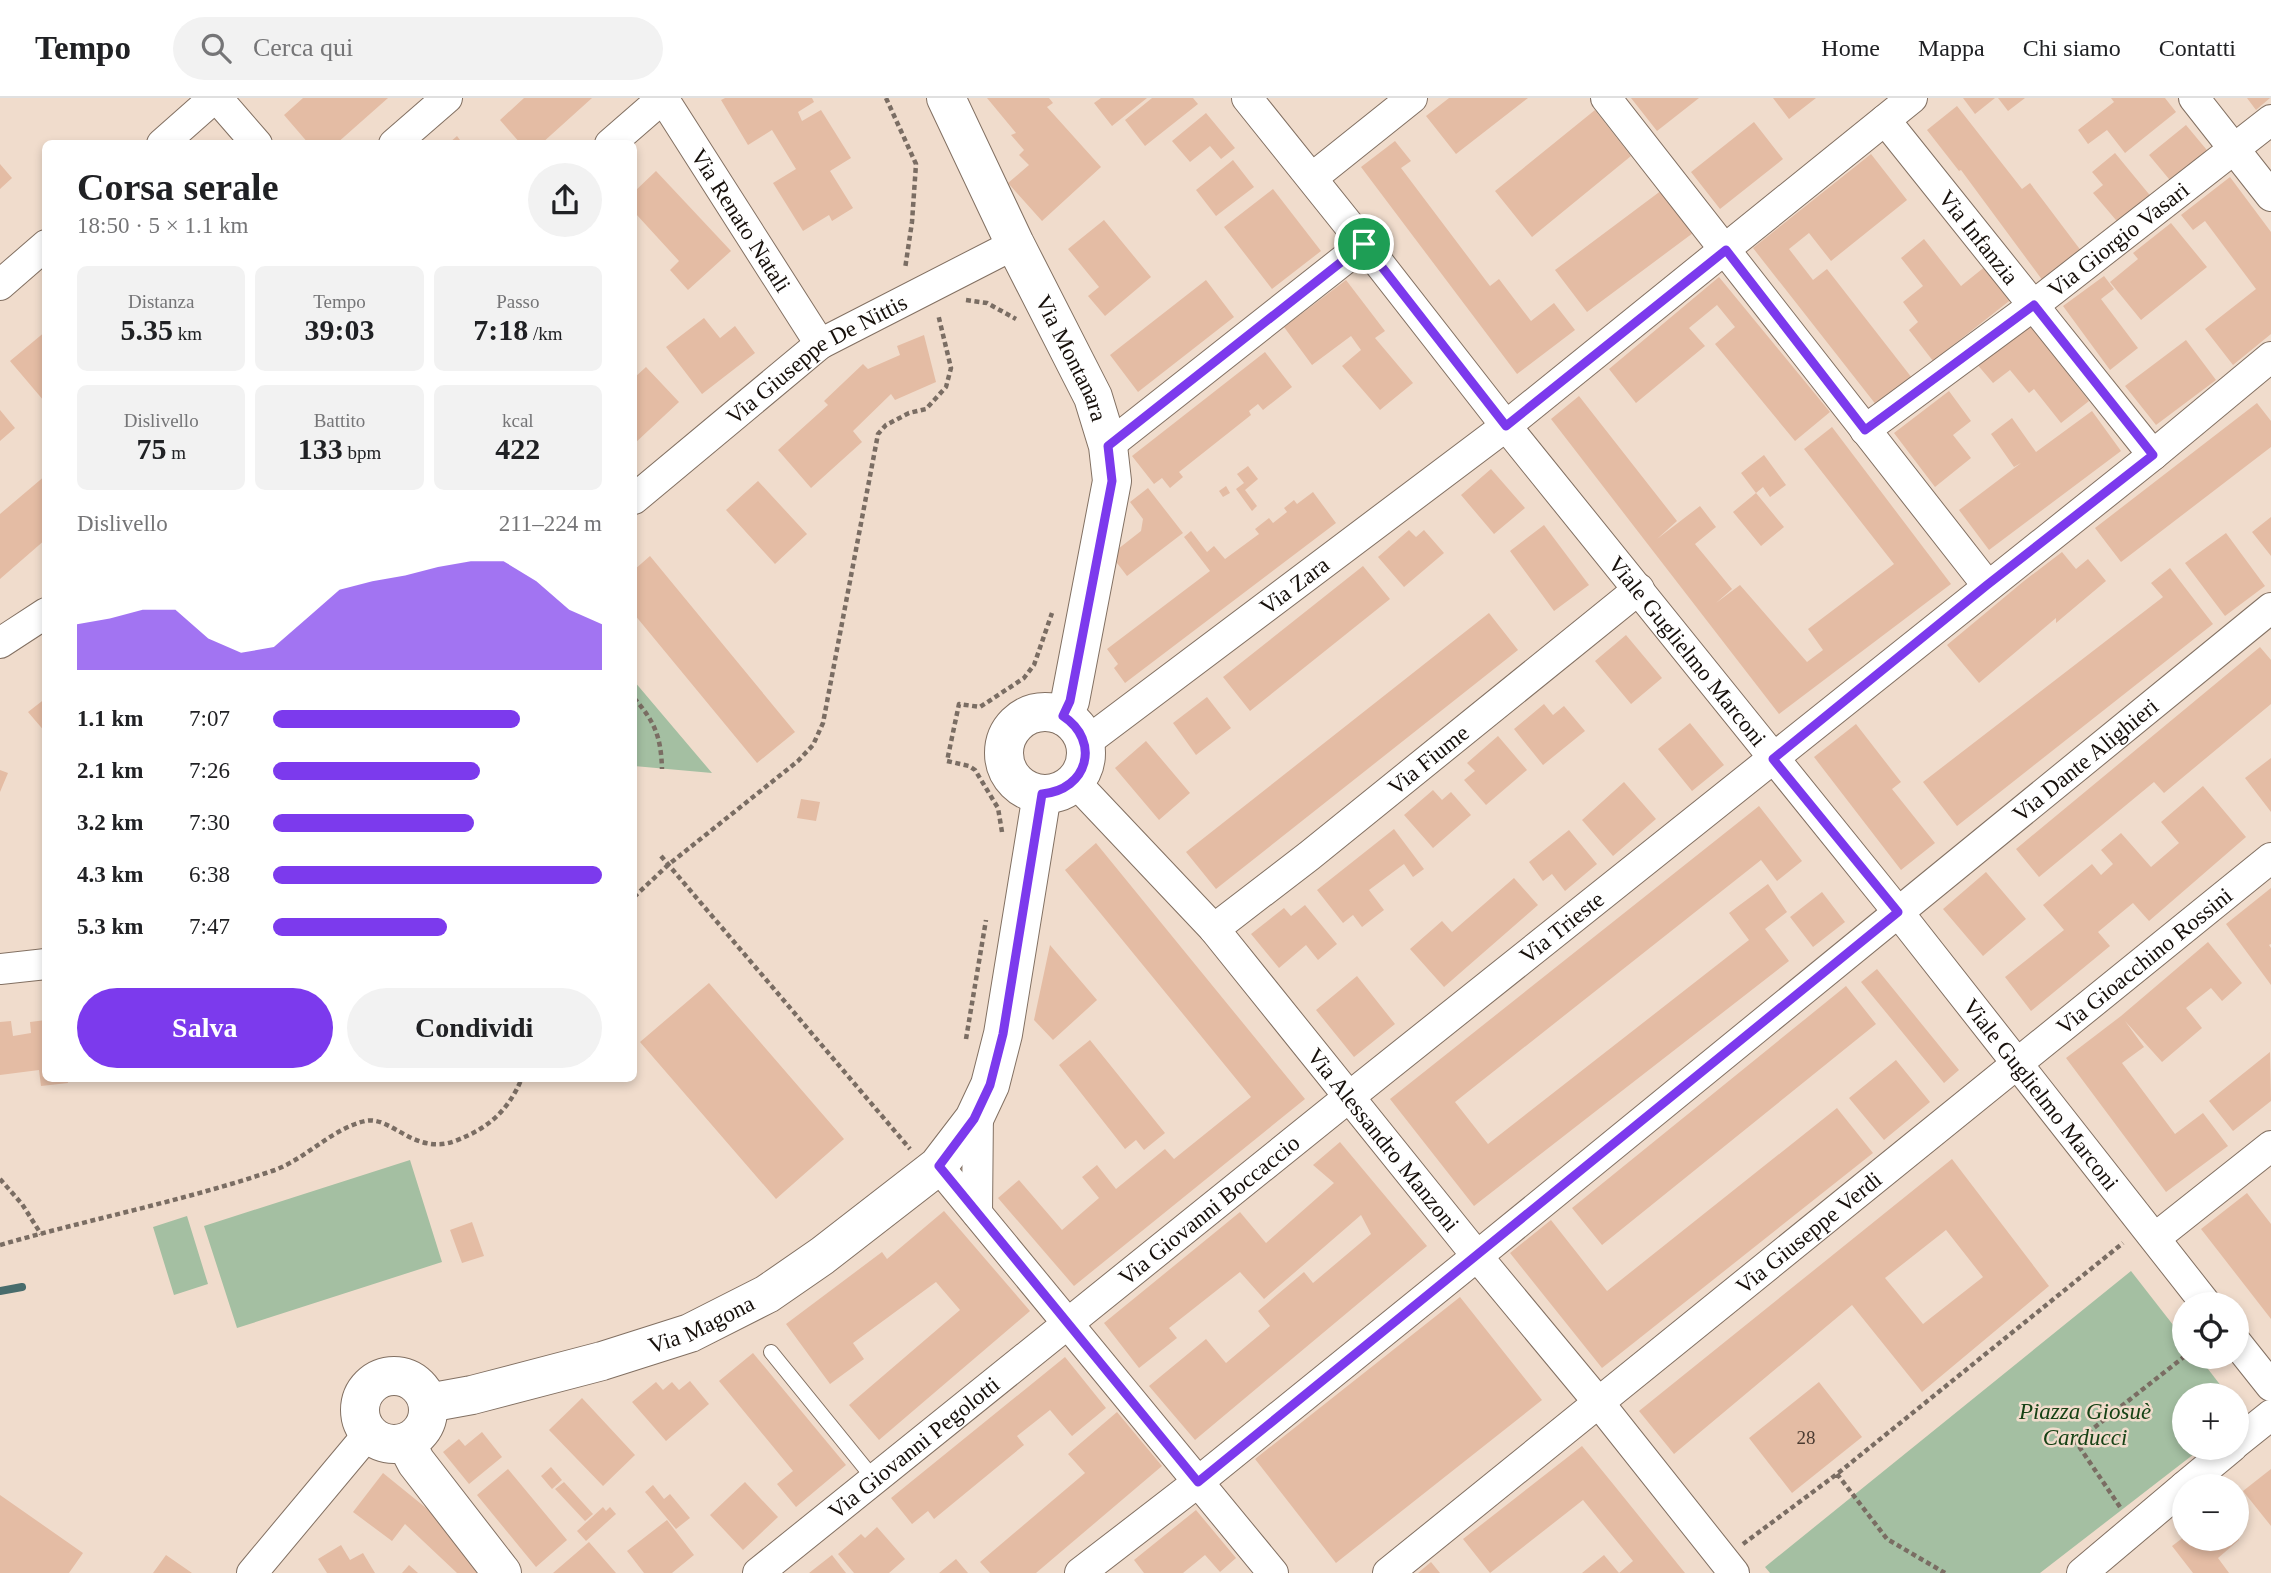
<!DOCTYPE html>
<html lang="it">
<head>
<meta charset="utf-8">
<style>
	body { margin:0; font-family:"Times New Roman",serif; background:#f2f2f2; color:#202124; height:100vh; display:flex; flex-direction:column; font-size:26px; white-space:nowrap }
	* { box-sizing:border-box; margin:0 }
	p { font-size:23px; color:#757577 }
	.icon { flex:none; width:38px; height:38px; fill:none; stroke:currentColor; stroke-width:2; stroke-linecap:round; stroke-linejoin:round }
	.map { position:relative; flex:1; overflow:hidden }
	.sheet { position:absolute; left:42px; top:42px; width:595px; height:942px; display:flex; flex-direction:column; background:#fff; border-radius:10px; box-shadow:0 4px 10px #0003 }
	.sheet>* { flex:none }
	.fabs { position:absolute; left:2172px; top:1194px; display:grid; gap:14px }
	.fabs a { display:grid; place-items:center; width:77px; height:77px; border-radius:50%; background:#fff; box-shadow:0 4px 10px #0003; font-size:35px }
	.pin { position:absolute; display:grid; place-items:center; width:60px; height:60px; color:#fff; margin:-30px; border:4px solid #fff; border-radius:50%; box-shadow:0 2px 7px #0007 }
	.round { display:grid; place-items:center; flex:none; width:74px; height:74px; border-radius:37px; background:#f2f2f2 }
	.head { display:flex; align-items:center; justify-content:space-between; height:119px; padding:0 35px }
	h1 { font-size:38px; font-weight:700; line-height:52px }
	.stats { display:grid; grid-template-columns:repeat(3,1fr); gap:10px; height:119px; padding:7px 35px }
	.stats div { display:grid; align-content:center; border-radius:10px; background:#f2f2f2; text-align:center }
	.stats b { font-size:30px; font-weight:700 }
	.stats small { font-size:19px; font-weight:400 }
	.stats p { font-size:19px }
	.chart { height:196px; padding:14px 35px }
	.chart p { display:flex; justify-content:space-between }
	.chart svg { width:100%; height:126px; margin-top:7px; fill:#7c3aed; opacity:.7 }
	.cta { display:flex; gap:14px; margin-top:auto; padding:14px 35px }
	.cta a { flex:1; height:80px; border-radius:42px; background:#7c3aed; color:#fff; font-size:28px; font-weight:700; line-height:80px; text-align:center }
	.cta a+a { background:#f2f2f2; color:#202124 }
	ul { padding:0 35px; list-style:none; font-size:23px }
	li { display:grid; grid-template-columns:112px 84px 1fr; align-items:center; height:52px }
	li i { height:18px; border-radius:9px; background:#7c3aed }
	header { display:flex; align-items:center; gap:42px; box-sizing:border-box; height:98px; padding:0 35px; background:#fff; border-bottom:2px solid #e0e0e0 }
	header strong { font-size:33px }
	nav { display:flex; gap:38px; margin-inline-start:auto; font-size:24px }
	.search { width:490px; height:63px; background:#f2f2f2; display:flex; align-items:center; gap:18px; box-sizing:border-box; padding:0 24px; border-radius:38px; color:#757577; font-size:26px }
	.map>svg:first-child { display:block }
	.green { fill:#a4bfa2 }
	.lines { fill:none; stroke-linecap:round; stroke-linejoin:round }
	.stream { stroke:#486c6c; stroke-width:8 }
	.building { fill:#e4bca4; fill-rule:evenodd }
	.lane-casing { stroke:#827062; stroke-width:16 }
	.street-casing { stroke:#827062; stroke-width:32 }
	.secondary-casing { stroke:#827062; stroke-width:40 }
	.path { stroke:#7a6d63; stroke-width:4.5; stroke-dasharray:5 3.5; stroke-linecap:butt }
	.lane { stroke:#fff; stroke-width:14 }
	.street { stroke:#fff; stroke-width:30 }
	.secondary { stroke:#fff; stroke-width:38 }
	.route-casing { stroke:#fff; stroke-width:14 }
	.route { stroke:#7c3aed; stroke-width:9 }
	.labels { text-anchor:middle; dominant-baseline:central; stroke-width:5; stroke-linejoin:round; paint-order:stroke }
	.number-label { font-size:19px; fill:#4a3b31 }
	.street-label { font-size:23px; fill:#17100b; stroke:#f0dccc }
	.park-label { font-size:23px; font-style:italic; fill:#164215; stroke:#f0dccc }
</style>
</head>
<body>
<header>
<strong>Tempo</strong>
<div class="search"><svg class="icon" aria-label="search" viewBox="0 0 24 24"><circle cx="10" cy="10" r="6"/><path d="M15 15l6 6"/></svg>Cerca qui</div>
<nav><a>Home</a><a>Mappa</a><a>Chi siamo</a><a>Contatti</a></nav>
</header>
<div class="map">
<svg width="2271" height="1475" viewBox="0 0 2271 1475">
	<rect width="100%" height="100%" fill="#f0dccc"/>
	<path class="green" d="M634,583L712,675L634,668Z
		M410,1062L442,1164L237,1230L204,1128Z
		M187,1118L208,1186L174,1197L153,1129Z
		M2131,1173L2184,1241V1258H2198L2228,1297H2184V1349H2203L2040,1475H1770L1765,1469Z"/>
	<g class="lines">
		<path class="stream" d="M0,1193L22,1189"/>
	</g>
	<path class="building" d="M303,0H388L336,46H309L284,17Z
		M524,0H592L541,46H521L500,22Z
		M725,0H812L814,4L798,14L802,23L821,12L851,60L830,73L853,110L832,123L829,117L803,133L773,85L796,71L772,32L748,47L721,2Z
		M987,0H1049L1053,5L1047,9L1101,69L1042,123L1008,85L1029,67L1019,57L1024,52L1011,37L1016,35Z
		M1101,0H1147L1112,28L1094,5Z
		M1152,0H1193L1198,6L1145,48L1125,22Z
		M1449,0H1528L1456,56L1426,18Z
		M1631,0H1699L1657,33Z
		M1773,0H1816L1789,21Z
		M1963,0H1995L1975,16Z
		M1998,0H2025L2008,13Z
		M2111,0H2165L2176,14L2125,55L2107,32L2088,46L2078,32L2114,4Z
		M2247,0H2270L2256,12Z
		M1957,8L2022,91L2030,85L2082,154L2043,183L1961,72L1959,73L1927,32Z
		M1595,12L1631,58L1532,139L1495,93Z
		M1206,15L1235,50L1221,61L1210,48L1190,64L1172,43Z
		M1754,24L1783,61L1720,111L1691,74Z
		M2186,27L2211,57L2174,87L2149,57Z
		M457,38L463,46H448Z
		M1395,43L1411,63L1401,70L1490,188L1499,181L1531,223L1554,205L1575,232L1517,276L1361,69Z
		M2115,55L2153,101L2121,128L2093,95L2103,87L2092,74Z
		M1871,56L1907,102L1831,163L1809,135L1789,151L1813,182L1827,171L1912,280L1877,308L1753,150Z
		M1233,62L1254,89L1216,118L1196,92Z
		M0,66L12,80L0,91Z
		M656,73L731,153L688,192L670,172L679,163L636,116L634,118V94Z
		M2230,79L2271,134V236L2233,267L2205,231L2256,191L2205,123L2193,132L2181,117Z
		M1273,91L1321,153L1272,191L1224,129Z
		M1662,92L1693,135L1587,214L1555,172Z
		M1104,122L1151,179L1105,218L1088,198L1099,189L1068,151Z
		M2171,125L2207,169L2141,222L2110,184L2138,161L2133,155Z
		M1924,141L1961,188L1987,167L2013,200L1933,263L1909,232L1918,224L1903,204L1923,188L1901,160Z
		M2104,178L2114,191L2101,201L2138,250L2110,272L2063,208Z
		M1719,179L1830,314L1795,343L1715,246L1735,229L1717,207L1689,230L1705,248L1636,305L1609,271Z
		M1206,182L1234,219L1138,294L1110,257Z
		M1346,182L1385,233L1375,240L1413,285L1380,312L1342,268L1361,252L1351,238L1312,267L1284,229Z
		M704,220L720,240L735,228L755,255L702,296L666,249Z
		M2028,225L2089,303L2061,325L2034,291L2029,295L2010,272L1993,285L1976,265Z
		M46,233V301L44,303L10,263Z
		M924,237L936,284L895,302L891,296L853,333L862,344L811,390L778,352L828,307L824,303L863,266L868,271L900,257L897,248Z
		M2186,242L2216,282L2156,327L2125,288Z
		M1265,254L1292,289L1263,312L1258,306L1249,313L1251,317L1179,374L1183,379L1170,390L1162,380L1154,386L1132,358Z
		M646,269L679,304L634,346V280Z
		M1949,293L1971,323L1953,337L1971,360L1935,389L1894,335Z
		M1579,298L1677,423L1657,441L1700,408L1716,429L1695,446L1732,491L1716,505L1740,487L1807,564L1823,552L1808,531L1894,466L1804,351L1832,329L1951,486L1779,616L1551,321Z
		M2257,305L2271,323V349L2121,464L2095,430Z
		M0,312L15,330L0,343Z
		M2092,313L2121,353L1989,452L1959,412L2021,365L2014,369L1991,336L2012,320L2036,354Z
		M1764,357L1786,387L1770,399L1763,389L1756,395L1741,375Z
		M1248,368L1258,381L1245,392L1257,408L1252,413L1236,391L1244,385L1237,376Z
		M1491,371L1525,410L1494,436L1461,397Z
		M46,377V441L0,481V416Z
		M758,383L807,436L775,466L726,412Z
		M1226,388L1230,395L1223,399L1219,393Z
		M1148,390L1183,435L1127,478L1117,465L1118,451L1141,433L1143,421L1130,404Z
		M1313,394L1336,425L1125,585L1114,570L1118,566L1107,551L1210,473L1184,439L1191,433L1207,454L1214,448L1225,461L1259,436L1255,431L1269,420L1273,425L1287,414L1284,410L1294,402L1297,406Z
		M1756,395L1784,429L1761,448L1733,414Z
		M2271,419V458L2252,434Z
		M1544,427L1589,487L1554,513L1510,453Z
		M1409,432L1416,439L1424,432L1444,455L1404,489L1378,459Z
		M2226,435L2265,488L2225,518L2185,465Z
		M2062,454L2076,471L2088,461L2106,483L2056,525V520L1979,585L1947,547L2024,483Z
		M650,458L795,634L757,665L634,516V472Z
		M1363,468L1390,501L1250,613L1223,579Z
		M2170,470L2213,526L1957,728L1923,684L2163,499L2151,485Z
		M1489,515L1518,552L1216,791L1186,754Z
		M1626,537L1662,580L1631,606L1595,563Z
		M2260,549L2271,562V606L2164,695L2154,684L2039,779L2016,751Z
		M1207,599L1231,630L1196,657L1173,625Z
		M46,600V635L28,614Z
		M1544,606L1553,617L1564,608L1585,633L1543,667L1514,631Z
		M1690,625L1724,667L1692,693L1658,651Z
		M1856,626L1901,684L1892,691L1935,745L1901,772L1814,659Z
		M1498,638L1527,672L1486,707L1464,682L1475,673L1467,665Z
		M1146,643L1190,695L1159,722L1115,670Z
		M2271,660V714L2245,680Z
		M0,672L8,675L0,694Z
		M1624,684L1656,721L1613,758L1582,722Z
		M2203,688L2246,739L2149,823L2133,805L2098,834L2110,848L2031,913L2005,879L2064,832L2043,807L2092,766L2101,777L2113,766L2101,752L2121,735L2151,769L2179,745L2161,724Z
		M1433,692L1442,702L1451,694L1471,717L1433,750L1404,717Z
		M801,701L820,704L816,723L797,720Z
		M1759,708L1802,763L1777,783L1761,762L1455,1004L1488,1046L1749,842L1729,815L1768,786L1787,814L1765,831L1789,863L1474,1108L1390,1001Z
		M1394,731L1424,771L1413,779L1404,766L1369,792L1384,812L1362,829L1353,817L1343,825L1317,792Z
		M1569,732L1597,766L1565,793L1552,776L1543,783L1529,764Z
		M1096,745L1305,1001L1074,1188L998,1100L1019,1082L1062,1132L1099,1100L1082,1079L1097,1067L1116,1091L1165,1051L1174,1061L1251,999L1065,772Z
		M1986,774L2026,821L1983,858L1943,811Z
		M1514,780L1538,807L1444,889L1410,851L1442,823L1452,834Z
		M2271,790V846L2269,847L2271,850V887L2226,826Z
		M1822,794L1845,824L1813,849L1790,819Z
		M1305,807L1337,846L1318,862L1306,847L1279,870L1251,836L1284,810L1291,818Z
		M2208,844L2242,885L2222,903L2211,890L2186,910L2202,930L2162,964L2125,923L2144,949L2122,965L2175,1036L2203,1015L2228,1048L2166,1094L2066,960L2121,918Z
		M1050,847L1097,902L1053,942L1034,922Z
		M1877,871L1959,972L1944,985L1861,884Z
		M1357,878L1395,926L1354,959L1316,912Z
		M709,885L844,1041L776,1101L640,944Z
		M1846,888L1876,926L1602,1147L1572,1110Z
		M46,922V980H67L68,985L41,988L39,972L0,977V924L11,923L13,938L31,935L30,924Z
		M1090,942L1165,1035L1144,1052L1136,1042L1125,1051L1059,967Z
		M2270,954L2271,1003L2233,1033L2209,1003Z
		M1896,962L1930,1004L1884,1042L1849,1000Z
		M1837,1010L1873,1055L1602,1270L1510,1155L1551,1122L1607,1193Z
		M1340,1044L1427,1148L1195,1342L1149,1288L1206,1241L1226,1265L1270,1228L1258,1213L1304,1174L1313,1185L1371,1136L1361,1117L1264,1201L1240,1174L1169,1230L1177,1240L1139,1270L1104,1225L1240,1114L1266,1145L1334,1085L1313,1067Z
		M1952,1061L2049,1188L1922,1294L1852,1207L1674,1356L1639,1313ZM1946,1132L1983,1179L1923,1226L1885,1180Z
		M2247,1095L2271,1126V1221L2201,1131Z
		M944,1113L1030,1213L879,1342L849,1307L960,1212L936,1184L853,1245L864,1261L830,1286L786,1226L882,1154L887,1161Z
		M472,1124L484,1158L462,1165L450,1132Z
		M1460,1199L1542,1302L1336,1465L1255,1361Z
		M753,1255L846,1367L796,1409L777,1386L793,1373L719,1283Z
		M1065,1259L1106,1310L1072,1338L1050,1312L1017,1338L1024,1347L934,1421L928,1413L912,1426L891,1400Z
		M690,1283L709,1306L666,1343L632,1304L656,1284L663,1292L672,1284L679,1292Z
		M1819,1284L1862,1339L1792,1395L1749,1340Z
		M582,1300L635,1357L603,1388L549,1332Z
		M1117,1314L1162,1368L1036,1475H990L980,1464L1085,1375L1068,1356Z
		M482,1334L502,1359L469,1386L443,1354L459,1341L465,1348Z
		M1582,1348L1609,1381L1685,1475H1619L1633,1463L1583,1402L1490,1475L1463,1441Z
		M551,1369L562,1382L552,1391L541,1378Z
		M508,1371L567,1442L536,1469L477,1397Z
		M2271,1371V1428L2243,1393Z
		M383,1375L436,1418L477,1475H457L405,1426L392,1443L353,1414Z
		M564,1384L593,1416L585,1423L555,1391Z
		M745,1384L778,1419L743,1452L710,1417Z
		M653,1387L664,1401L670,1396L690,1420L676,1431L645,1394Z
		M0,1397L83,1455L69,1475H0Z
		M603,1409L606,1413L610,1409L616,1416L586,1443L577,1433Z
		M1196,1412L1236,1460L1220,1474L1205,1457L1183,1475H1144L1134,1462Z
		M667,1422L694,1457L672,1475H644L627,1453Z
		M877,1429L905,1461L889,1475H854L838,1456L861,1436L865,1440Z
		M2184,1439L2238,1440L2239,1442L2218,1460L2229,1475H2193L2172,1448Z
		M589,1444L616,1475H553Z
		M341,1447L350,1462L363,1455L375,1475H327L318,1461Z
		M166,1457L192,1475H153Z
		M832,1457L846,1475H809Z
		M1604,1457L1619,1475H1582Z
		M956,1461L968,1475H939Z
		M1431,1464L1440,1475H1418Z
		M409,1467L418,1475H402Z"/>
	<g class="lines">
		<g class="lane-casing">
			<path id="lane" d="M771,1254L874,1381"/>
		</g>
		<g class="street-casing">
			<g id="street">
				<path d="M217,0L257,46"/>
				<path id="s1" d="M663,0L820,246"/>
				<path id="s2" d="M1247,0L1364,146L1506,328L1898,814L2206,1206"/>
				<path d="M1606,0L1987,487"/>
				<path d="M2194,0L2271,98"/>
				<path id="s3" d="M1885,22L2153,357"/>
				<path d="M162,46L214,0"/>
				<path d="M394,46L447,0"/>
				<path d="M610,46L663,0"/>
				<path d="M1312,80L1412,0"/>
				<path d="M0,187L46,147"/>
				<path id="s4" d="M1865,332L2034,207L2271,22"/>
				<path d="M1108,348L1364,146"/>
				<path id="s5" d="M634,401L820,246L1015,146"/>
				<path d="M0,545L46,515"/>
				<path id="s6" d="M1085,645L1506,328L1912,0"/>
				<path id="s7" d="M1074,683L1214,831L1477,1158L1599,1305L1734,1475"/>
				<path id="s8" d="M1214,831L1309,758L1639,491"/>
				<path d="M0,871L46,866"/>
				<path d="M938,1068L1273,1475"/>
				<path d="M977,1115L978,1012"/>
				<path d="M2155,1140L2271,1048"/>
				<path d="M2236,1244L2271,1288"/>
				<path d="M2236,1345L2271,1317"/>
				<path d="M2185,1388L2232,1349"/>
				<path d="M252,1475L369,1335"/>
				<path id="s9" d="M758,1475L1349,999L2153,357L2271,259"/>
				<path id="s10" d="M1080,1475L1198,1384L1492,1146L2271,510"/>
				<path id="s11" d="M1388,1475L2271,760"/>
				<path d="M2082,1475L2184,1389"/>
			</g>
		</g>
		<g class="secondary-casing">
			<g id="secondary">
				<path id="s12" d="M946,0L1015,146L1093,299L1108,348L1112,383L1070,603L1063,618"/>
				<circle cx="1045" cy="655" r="41"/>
				<circle cx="394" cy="1312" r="34"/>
				<path id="s13" d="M428,1305L472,1297L602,1263L690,1235L767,1196L822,1158L938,1068L974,1021L990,987L1003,936L1042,696"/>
				<path d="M406,1345L416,1364L502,1475"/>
			</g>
		</g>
		<path class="path" d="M886,0L916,66L912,124L905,171
			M966,202L987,205L1016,221
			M634,600C655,624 661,639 662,671
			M1002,734L998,710L975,672L969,668L947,663L959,606L980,609L1024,580L1034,567L1052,515
			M661,758L910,1051
			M634,799L668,767L798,663L813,647L823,625L878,336L886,327L909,315L926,311L946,289L951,270L938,216
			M966,941L986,822
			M0,1081L22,1106L41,1136
			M0,1147C90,1121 183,1103 272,1073C305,1062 331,1031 365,1023C391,1017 414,1058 455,1043C489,1030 508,1013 522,980
			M1837,1376L1887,1441L1945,1475
			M2120,1409L2076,1344L2185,1258
			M1743,1446L1837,1376L2123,1145"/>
		<use href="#lane" class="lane"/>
		<use href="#street" class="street"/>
		<use href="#secondary" class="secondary"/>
	</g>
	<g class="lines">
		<g class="route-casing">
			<path id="route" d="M1364,146L1506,328L1726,152L1865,332L2034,207L2153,357L1987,487L1773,661L1898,814L1198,1384L939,1068L974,1021L990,987L1003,936L1042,696C1088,692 1101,643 1063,618L1070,603L1112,383L1108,348Z"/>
		</g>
		<use href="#route" class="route"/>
	</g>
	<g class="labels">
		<g class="number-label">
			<text x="1806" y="1339">28</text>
		</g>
		<g class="street-label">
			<text stroke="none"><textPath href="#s1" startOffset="145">Via Renato Natali</textPath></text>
			<text stroke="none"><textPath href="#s3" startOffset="150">Via Infanzia</textPath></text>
			<text stroke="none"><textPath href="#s4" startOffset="317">Via Giorgio Vasari</textPath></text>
			<text stroke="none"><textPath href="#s12" startOffset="289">Via Montanara</textPath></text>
			<text stroke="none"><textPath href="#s5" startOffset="231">Via Giuseppe De Nittis</textPath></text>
			<text stroke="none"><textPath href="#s6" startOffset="262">Via Zara</textPath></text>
			<text stroke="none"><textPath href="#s2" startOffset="707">Viale Guglielmo Marconi</textPath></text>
			<text stroke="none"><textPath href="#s8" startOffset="273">Via Fiume</textPath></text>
			<text stroke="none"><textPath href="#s10" startOffset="1293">Via Dante Alighieri</textPath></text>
			<text stroke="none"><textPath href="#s9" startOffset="1031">Via Trieste</textPath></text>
			<text stroke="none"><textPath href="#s11" startOffset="973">Via Gioacchino Rossini</textPath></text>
			<text stroke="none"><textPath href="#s2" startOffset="1274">Viale Guglielmo Marconi</textPath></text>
			<text stroke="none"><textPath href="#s7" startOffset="474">Via Alessandro Manzoni</textPath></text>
			<text stroke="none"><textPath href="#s9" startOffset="579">Via Giovanni Boccaccio</textPath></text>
			<text stroke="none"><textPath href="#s11" startOffset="541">Via Giuseppe Verdi</textPath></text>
			<text stroke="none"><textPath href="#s13" startOffset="285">Via Magona</textPath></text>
			<text stroke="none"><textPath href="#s9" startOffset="200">Via Giovanni Pegolotti</textPath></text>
		</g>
		<g class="park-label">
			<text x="2085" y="1313">Piazza Giosuè<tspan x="2085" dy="26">Carducci</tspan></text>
		</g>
	</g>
</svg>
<div class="fabs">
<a><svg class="icon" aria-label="locate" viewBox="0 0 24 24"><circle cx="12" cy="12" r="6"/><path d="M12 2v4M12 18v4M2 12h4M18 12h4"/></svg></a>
<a>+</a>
<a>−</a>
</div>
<div class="pin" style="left:1364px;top:146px;background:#1e9e55"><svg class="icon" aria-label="arrive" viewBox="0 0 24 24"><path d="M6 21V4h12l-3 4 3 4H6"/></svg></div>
<section class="sheet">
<div class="head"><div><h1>Corsa serale</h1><p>18:50 · 5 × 1.1 km</p></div><a class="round"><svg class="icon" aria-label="share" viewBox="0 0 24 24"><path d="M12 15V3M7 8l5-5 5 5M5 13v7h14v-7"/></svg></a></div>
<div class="stats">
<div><p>Distanza</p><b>5.35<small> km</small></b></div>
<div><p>Tempo</p><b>39:03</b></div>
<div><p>Passo</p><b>7:18<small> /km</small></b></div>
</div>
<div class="stats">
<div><p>Dislivello</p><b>75<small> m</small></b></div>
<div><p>Battito</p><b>133<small> bpm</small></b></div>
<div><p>kcal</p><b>422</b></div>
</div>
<div class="chart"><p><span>Dislivello</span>211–224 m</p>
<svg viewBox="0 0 160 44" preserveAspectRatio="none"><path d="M0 44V28L10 26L20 23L30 23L40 33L50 38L60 36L70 26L80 16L90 13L100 11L110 8L120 6L130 6L140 13L150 23L160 28V44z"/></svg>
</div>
<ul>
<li><b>1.1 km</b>7:07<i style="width:75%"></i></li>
<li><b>2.1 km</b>7:26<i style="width:63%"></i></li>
<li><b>3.2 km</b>7:30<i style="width:61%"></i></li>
<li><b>4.3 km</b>6:38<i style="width:100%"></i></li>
<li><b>5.3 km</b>7:47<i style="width:53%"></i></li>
</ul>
<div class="cta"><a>Salva</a><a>Condividi</a></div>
</section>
</div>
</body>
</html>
